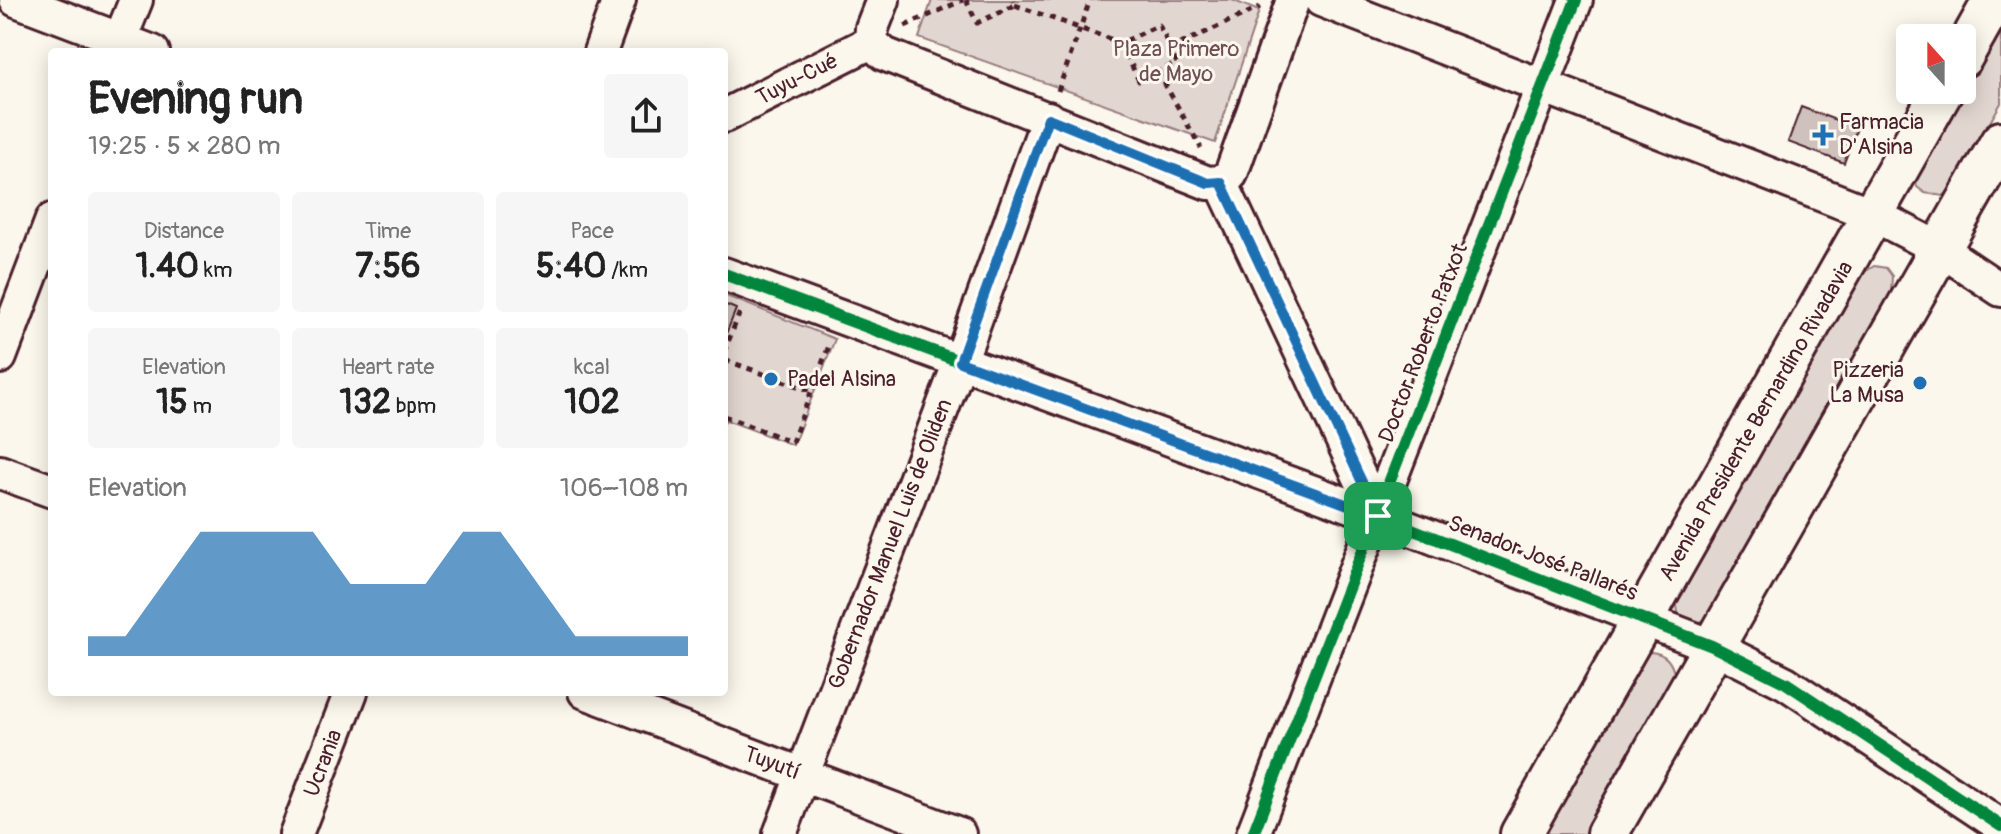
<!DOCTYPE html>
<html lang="en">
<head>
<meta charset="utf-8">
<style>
	body { margin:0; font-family:Pangolin,sans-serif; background:#f6f6f6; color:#222; height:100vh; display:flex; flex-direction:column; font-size:30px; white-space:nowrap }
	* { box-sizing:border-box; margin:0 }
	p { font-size:26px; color:#767676 }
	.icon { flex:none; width:44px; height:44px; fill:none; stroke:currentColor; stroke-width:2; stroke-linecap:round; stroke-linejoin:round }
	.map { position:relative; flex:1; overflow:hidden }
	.panel { position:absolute; left:48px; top:48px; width:680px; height:648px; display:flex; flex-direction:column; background:#fff; border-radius:8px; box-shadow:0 4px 20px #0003 }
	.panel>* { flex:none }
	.needle { width:52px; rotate:339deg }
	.fabs { position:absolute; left:1896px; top:24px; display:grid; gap:16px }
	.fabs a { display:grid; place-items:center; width:80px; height:80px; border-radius:8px; background:#fff; box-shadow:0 4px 20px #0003; font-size:40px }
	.pin { position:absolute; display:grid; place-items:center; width:68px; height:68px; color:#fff; margin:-34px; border-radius:16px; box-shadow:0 4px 12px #0006 }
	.round { display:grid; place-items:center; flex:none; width:84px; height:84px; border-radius:8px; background:#f6f6f6 }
	.overview { display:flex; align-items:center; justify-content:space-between; height:136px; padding:0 40px }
	h1 { font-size:44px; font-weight:800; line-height:60px }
	.figures { display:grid; grid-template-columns:repeat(3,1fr); gap:12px; height:136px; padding:8px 40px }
	.figures div { display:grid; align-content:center; border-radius:8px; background:#f6f6f6; text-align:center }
	.figures b { font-size:34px; font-weight:800 }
	.figures small { font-size:22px; font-weight:400 }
	.figures p { font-size:22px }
	.chart { height:224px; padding:16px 40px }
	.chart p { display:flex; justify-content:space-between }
	.chart svg { width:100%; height:144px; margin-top:8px; fill:#1f6fb2; opacity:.7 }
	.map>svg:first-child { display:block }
	.green { fill:#e2d7d0; stroke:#967b7e; stroke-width:2 }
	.building { fill:#cfc2bc; stroke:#4a1f2b; stroke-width:2 }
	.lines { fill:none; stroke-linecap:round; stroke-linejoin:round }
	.minor-casing { stroke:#4a1f2b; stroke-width:38 }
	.major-casing { stroke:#4a1f2b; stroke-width:46 }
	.path { stroke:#4a1f2b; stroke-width:5; stroke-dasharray:6 6; stroke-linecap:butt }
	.minor { stroke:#fbf7ec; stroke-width:32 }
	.major { stroke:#fbf7ec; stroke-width:40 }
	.cycleway-casing { stroke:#fbf7ec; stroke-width:17 }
	.cycleway { stroke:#00873e; stroke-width:12 }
	.route-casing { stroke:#fff; stroke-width:16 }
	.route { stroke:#1f6fb2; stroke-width:10 }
	.poi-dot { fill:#1f6fb2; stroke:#fbf7ec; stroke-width:3 }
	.labels { text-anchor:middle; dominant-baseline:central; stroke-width:6; stroke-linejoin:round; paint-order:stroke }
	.park-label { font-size:22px; fill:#704d54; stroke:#fbf7ec }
	.street-label { font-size:22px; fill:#4a1f2b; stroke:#fbf7ec }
	.poi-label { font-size:22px; fill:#4a1f2b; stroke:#fbf7ec; text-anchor:start }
</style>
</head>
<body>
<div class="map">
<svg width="2001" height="834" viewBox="0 0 2001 834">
	<rect width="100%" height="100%" fill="#fbf7ec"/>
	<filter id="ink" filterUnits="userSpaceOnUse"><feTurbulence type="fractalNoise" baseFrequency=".0125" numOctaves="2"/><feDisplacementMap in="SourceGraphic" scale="16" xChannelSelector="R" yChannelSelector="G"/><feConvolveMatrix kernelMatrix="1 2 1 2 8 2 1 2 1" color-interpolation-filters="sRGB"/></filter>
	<g filter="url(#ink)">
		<path class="green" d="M932,0H1232L1259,11L1215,143L919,38Z
			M2001,20V103L1951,190L1943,196L1925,193L1917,187L1915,175Z
			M1874,266L1886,268L1892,276L1891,293L1712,614C1700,627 1691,623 1678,613L1676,598L1857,277Z
			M724,295L835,339L793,445L726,420L724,422Z
			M1650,652C1666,653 1672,662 1675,677L1586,834H1542L1638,662Z"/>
		<path class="building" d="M1801,107L1857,128L1844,163L1788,142Z
			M724,304L736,309L724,339Z"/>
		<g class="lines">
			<g class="minor-casing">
				<path id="minor" d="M16,0L153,52
					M1321,0L1874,215L1940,249L2001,290
					M871,42L884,54L1208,183L1221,182
					M871,42L872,28L883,0
					M115,52L136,0
					M600,52L619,0
					M724,116L871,42
					M1221,182L1378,516
					M1221,182L1231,174L1293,0
					M724,274L1378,516L1712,646L1786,683L2001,826
					M0,357L52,220
					M0,472L52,491
					M585,692L959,834
					M296,834L351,692
					M780,834L960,362L1048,118
					M1253,834L1576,0"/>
			</g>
			<g class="major-casing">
				<path id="major" d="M1962,57L1994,0
					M1521,834L1943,90
					M1607,834L2001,142"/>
			</g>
			<path class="path" d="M966,0L977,23L1015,5L1013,0
				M1015,5L1121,43
				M1159,25L1177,63L1139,81L1121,43Z
				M905,26L963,0
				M1170,49L1260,7
				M1158,72L1201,148
				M1058,91L1090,0
				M724,352L740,312
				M725,360L811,391
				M724,416L792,442L830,343"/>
			<use href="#minor" class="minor"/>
			<use href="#major" class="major"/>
			<g class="cycleway-casing">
				<path id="cycleway" d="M724,274L1378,516L1712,646L1786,683L2001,826
					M1253,834L1576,0"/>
			</g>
			<use href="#cycleway" class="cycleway"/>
		</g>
	</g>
	<g class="lines" filter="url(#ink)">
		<g class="route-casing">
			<path id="route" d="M1048,118L1208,183L1221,182L1378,516L960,362Z"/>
		</g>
		<use href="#route" class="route"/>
	</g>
	<g class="poi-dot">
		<path d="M1819 123h8v8h8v8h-8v8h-8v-8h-8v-8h8z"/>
		<circle cx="771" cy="379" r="8"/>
		<circle cx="1920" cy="383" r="8"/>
	</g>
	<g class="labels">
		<g class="park-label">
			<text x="1176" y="49">Plaza Primero<tspan x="1176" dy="25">de Mayo</tspan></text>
		</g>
		<g class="street-label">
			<text transform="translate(797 79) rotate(-27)">Tuyu-Cué</text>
			<text transform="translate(1423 343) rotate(-69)">Doctor Roberto Patxot</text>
			<text transform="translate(1756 421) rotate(-60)">Avenida Presidente Bernardino Rivadavia</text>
			<text transform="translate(890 544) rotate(-69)">Gobernador Manuel Luis de Oliden</text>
			<text transform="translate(1543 558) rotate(21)">Senador José Pallarés</text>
			<text transform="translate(323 763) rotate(-69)">Ucrania</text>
			<text transform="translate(772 763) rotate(21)">Tuyutí</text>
		</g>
		<g class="poi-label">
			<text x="1839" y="122">Farmacia<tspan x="1839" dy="25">D'Alsina</tspan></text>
			<text x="1904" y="370" text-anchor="end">Pizzeria<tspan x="1904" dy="25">La Musa</tspan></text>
			<text x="787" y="379">Padel Alsina</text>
		</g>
	</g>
</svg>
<div class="fabs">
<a><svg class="needle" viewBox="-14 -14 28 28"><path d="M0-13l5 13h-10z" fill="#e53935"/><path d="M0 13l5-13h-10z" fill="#767676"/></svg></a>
</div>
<div class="pin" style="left:1378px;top:516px;background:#1e9e55"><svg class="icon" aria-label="arrive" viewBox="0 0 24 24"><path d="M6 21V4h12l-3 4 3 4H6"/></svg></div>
<section class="panel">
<div class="overview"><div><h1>Evening run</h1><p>19:25 · 5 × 280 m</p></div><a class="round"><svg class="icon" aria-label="share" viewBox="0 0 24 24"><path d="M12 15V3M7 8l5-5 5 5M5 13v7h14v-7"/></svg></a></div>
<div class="figures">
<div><p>Distance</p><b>1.40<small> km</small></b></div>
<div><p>Time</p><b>7:56</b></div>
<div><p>Pace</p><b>5:40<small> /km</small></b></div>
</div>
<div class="figures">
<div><p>Elevation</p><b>15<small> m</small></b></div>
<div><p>Heart rate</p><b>132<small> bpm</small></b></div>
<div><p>kcal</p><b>102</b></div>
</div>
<div class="chart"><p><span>Elevation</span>106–108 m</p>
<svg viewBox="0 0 160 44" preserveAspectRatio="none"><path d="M0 44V38L10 38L20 22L30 6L40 6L50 6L60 6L70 22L80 22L90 22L100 6L110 6L120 22L130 38L140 38L150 38L160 38V44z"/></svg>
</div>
</section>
</div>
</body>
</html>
